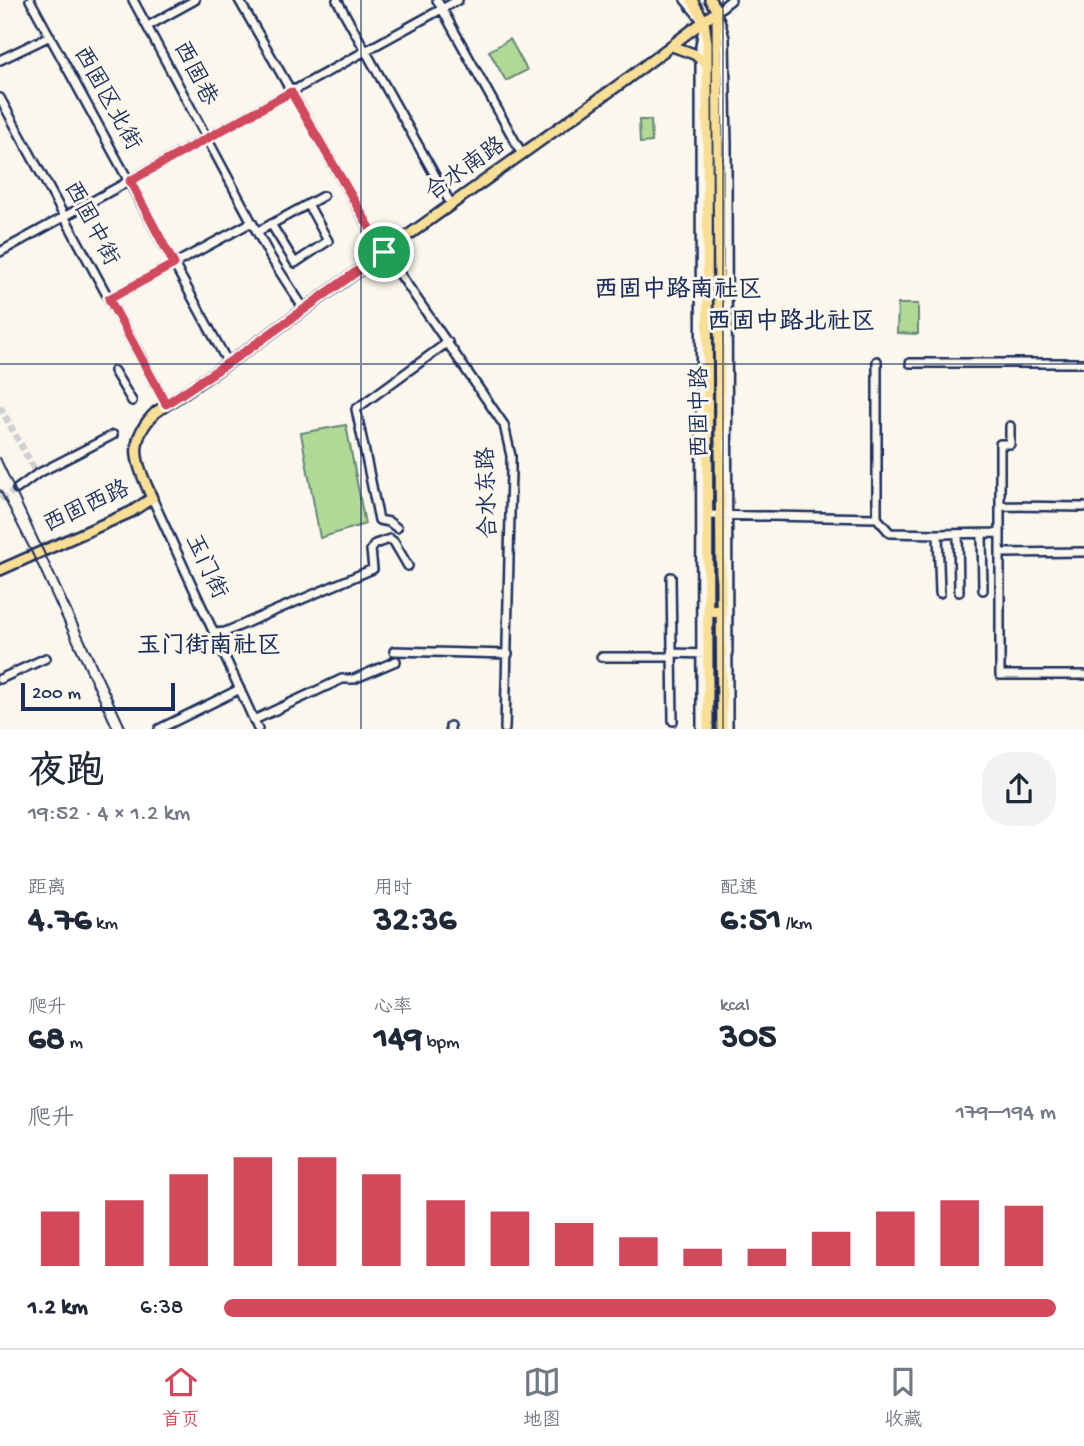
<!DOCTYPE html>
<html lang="zh">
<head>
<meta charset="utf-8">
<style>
	body { margin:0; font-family:"Gochi Hand","LXGW WenKai TC",sans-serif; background:#f2f2f3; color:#1f2937; height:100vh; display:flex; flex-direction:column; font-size:26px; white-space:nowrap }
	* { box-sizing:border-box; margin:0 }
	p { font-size:23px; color:#747a83 }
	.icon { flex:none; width:38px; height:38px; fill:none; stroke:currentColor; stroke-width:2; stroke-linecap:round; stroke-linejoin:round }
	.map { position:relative; height:729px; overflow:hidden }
	.details { display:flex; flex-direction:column; background:#fff; flex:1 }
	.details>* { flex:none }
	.scale { position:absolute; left:21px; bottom:18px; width:154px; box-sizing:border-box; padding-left:7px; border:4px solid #1b2f5e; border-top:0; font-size:19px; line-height:24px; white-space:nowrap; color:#1b2f5e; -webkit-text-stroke:5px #fbf7ec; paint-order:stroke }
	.pin { position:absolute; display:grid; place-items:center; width:60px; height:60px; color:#fff; margin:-30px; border:4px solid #fff; border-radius:50%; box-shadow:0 2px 7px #0007 }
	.round { display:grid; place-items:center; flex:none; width:74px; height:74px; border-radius:28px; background:#f2f2f3 }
	.summary { display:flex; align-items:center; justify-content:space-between; height:119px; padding:0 28px }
	h1 { font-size:38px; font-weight:700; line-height:52px }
	.figures { display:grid; grid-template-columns:repeat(3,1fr); gap:10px; height:119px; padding:7px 28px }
	.figures div { display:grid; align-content:center }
	.figures b { font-size:35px; font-weight:700 }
	.figures small { font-size:19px; font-weight:400 }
	.figures p { font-size:19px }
	.chart { height:196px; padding:14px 28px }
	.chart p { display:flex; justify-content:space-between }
	.chart svg { width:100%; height:126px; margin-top:7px; stroke:#d1495b; stroke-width:6 }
	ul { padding:0 28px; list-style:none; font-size:23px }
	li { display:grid; grid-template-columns:112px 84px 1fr; align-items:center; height:52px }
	li i { height:18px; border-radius:9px; background:#d1495b }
	.tab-bar { display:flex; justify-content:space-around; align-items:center; height:98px; border-top:2px solid #e0e1e3; background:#fff; font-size:19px; color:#747a83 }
	.tab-bar a { display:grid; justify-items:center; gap:4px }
	.tab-bar .selected { color:#d1495b }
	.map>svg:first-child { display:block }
	.green { fill:#b1d996; stroke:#66847a; stroke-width:2 }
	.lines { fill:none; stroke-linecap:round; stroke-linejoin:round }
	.minor-tunnel { stroke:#cecfd0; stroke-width:7; stroke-dasharray:7 3.5; stroke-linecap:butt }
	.minor-casing { stroke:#1b2f5e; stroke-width:12 }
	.major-casing { stroke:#1b2f5e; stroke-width:14 }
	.highway-casing { stroke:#1b2f5e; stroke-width:15 }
	.minor { stroke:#fbf7ec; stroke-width:7 }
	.major { stroke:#f9df96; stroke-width:9 }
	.highway { stroke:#f9df96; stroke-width:10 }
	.rail { stroke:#1b2f5e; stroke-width:2 }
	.route-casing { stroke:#fff; stroke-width:14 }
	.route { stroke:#d1495b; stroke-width:9 }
	.grid { fill:none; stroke:#1b2f5e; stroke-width:2; stroke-opacity:0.55 }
	.labels { text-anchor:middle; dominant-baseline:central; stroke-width:6; stroke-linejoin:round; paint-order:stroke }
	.street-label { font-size:23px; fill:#1b2f5e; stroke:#fbf7ec }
	.neighbourhood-label { font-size:24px; font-weight:bold; fill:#1b2f5e; stroke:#fbf7ec }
</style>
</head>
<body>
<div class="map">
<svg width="1084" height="729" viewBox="0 0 1084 729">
	<rect width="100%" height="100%" fill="#fbf7ec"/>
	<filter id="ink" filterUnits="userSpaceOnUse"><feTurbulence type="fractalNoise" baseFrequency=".0143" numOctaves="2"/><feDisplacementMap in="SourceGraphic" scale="14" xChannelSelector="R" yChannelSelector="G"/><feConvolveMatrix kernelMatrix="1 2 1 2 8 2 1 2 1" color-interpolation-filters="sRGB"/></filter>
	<g filter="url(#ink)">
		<path class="green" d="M510,39L527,70L506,81L489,51Z
			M639,120H651L652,142L640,143Z
			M898,304H918V334L897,333Z
			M346,425L365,524L320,538L301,433Z"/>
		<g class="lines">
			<path class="minor-tunnel" d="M0,407L37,474
				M0,499L17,489"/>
			<g class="minor-casing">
				<path id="minor" d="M30,0L228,363
					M133,0L271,258L304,309
					M239,0L375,238L504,425L511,456V471L505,729
					M337,0L451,204
					M437,0L522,154
					M685,0L700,18
					M717,11L731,0
					M720,20L725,38L727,147L728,729
					M148,26L195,0
					M0,60L50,36
					M0,98L166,404
					M271,224L295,263L328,241L308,204
					M257,232L323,196
					M0,252L458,0
					M109,299L252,222
					M910,363H1084
					M114,371L132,401
					M1010,426V444H1000V675H1084
					M17,489L37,474L113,435
					M152,498L258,729
					M1000,506L1084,507
					M706,515L877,518V361
					M877,518L890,533L938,534
					M397,528L389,522L379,520L356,409L448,342
					M958,534L959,592
					M982,534L983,590
					M1000,553L1084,552
					M671,577L673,721
					M940,593L938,534L1000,533
					M214,633L225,632L373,569L371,550L375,544L390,539L394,542L408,566
					M394,651L508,654
					M672,653L705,654
					M601,657H672
					M0,679L46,658
					M254,720L342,679H354L396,661
					M450,726V729
					M159,729L240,689
					M701,729L700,46L703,28"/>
			</g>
			<g class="major-casing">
				<path id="major" d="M692,0L704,21L707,43L708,729
					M710,0L717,11
					M717,11L722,729
					M672,46L694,54L707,64
					M0,570L131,512L152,498C137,464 125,442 156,412L246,351L627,79L717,11"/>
			</g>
			<g class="highway-casing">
				<path id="highway" d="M709,611H721"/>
			</g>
			<use href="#minor" class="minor"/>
			<use href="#major" class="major"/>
			<use href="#highway" class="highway"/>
			<path class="rail" d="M0,458L126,729
				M0,490L38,565L113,729"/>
		</g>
	</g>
	<g class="lines" filter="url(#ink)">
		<g class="route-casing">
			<path id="route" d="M291,92L384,252L246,351L166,404L109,299L174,264L130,181Z"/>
		</g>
		<use href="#route" class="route"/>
	</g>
	<path class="grid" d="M361,0V729M723,0V729M0,364H1084"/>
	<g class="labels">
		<g class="street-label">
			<text transform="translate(194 74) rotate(63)">西固巷</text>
			<text transform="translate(106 99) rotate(61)">西固区北街</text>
			<text transform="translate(466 170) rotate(-35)">合水南路</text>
			<text transform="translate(90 224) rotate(62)">西固中街</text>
			<text transform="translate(701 412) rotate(-90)">西固中路</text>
			<text transform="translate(489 493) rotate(-92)">合水东路</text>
			<text transform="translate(87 508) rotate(-25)">西固西路</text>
			<text transform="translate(205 567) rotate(65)">玉门街</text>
		</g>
		<g class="neighbourhood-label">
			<text x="678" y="291">西固中路南社区</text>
			<text x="791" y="323">西固中路北社区</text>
			<text x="209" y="647">玉门街南社区</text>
		</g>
	</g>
</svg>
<div class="scale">200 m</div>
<div class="pin" style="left:384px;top:252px;background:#1e9e55"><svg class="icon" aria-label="arrive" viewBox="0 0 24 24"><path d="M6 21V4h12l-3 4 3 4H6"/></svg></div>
</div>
<section class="details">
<div class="summary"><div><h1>夜跑</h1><p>19:52 · 4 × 1.2 km</p></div><a class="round"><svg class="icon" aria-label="share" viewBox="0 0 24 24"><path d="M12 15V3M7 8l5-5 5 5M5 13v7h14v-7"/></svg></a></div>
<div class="figures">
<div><p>距离</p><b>4.76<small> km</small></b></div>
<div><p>用时</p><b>32:36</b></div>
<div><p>配速</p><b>6:51<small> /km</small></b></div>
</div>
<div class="figures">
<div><p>爬升</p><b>68<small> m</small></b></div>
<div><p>心率</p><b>149<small> bpm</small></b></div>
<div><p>kcal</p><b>305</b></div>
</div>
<div class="chart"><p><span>爬升</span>179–194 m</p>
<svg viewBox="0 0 160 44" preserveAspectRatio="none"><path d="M5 44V25M15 44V21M25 44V12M35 44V6M45 44V6M55 44V12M65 44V21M75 44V25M85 44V29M95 44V34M105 44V38M115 44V38M125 44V32M135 44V25M145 44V21M155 44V23"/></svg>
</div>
<ul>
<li><b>1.2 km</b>6:38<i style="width:100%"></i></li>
</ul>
</section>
<nav class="tab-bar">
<a class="selected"><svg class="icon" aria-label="home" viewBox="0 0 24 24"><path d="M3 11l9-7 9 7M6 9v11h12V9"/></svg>首页</a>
<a><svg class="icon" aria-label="map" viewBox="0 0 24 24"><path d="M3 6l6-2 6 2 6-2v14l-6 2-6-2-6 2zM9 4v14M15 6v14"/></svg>地图</a>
<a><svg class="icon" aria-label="saved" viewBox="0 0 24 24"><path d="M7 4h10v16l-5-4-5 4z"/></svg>收藏</a>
</nav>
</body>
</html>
